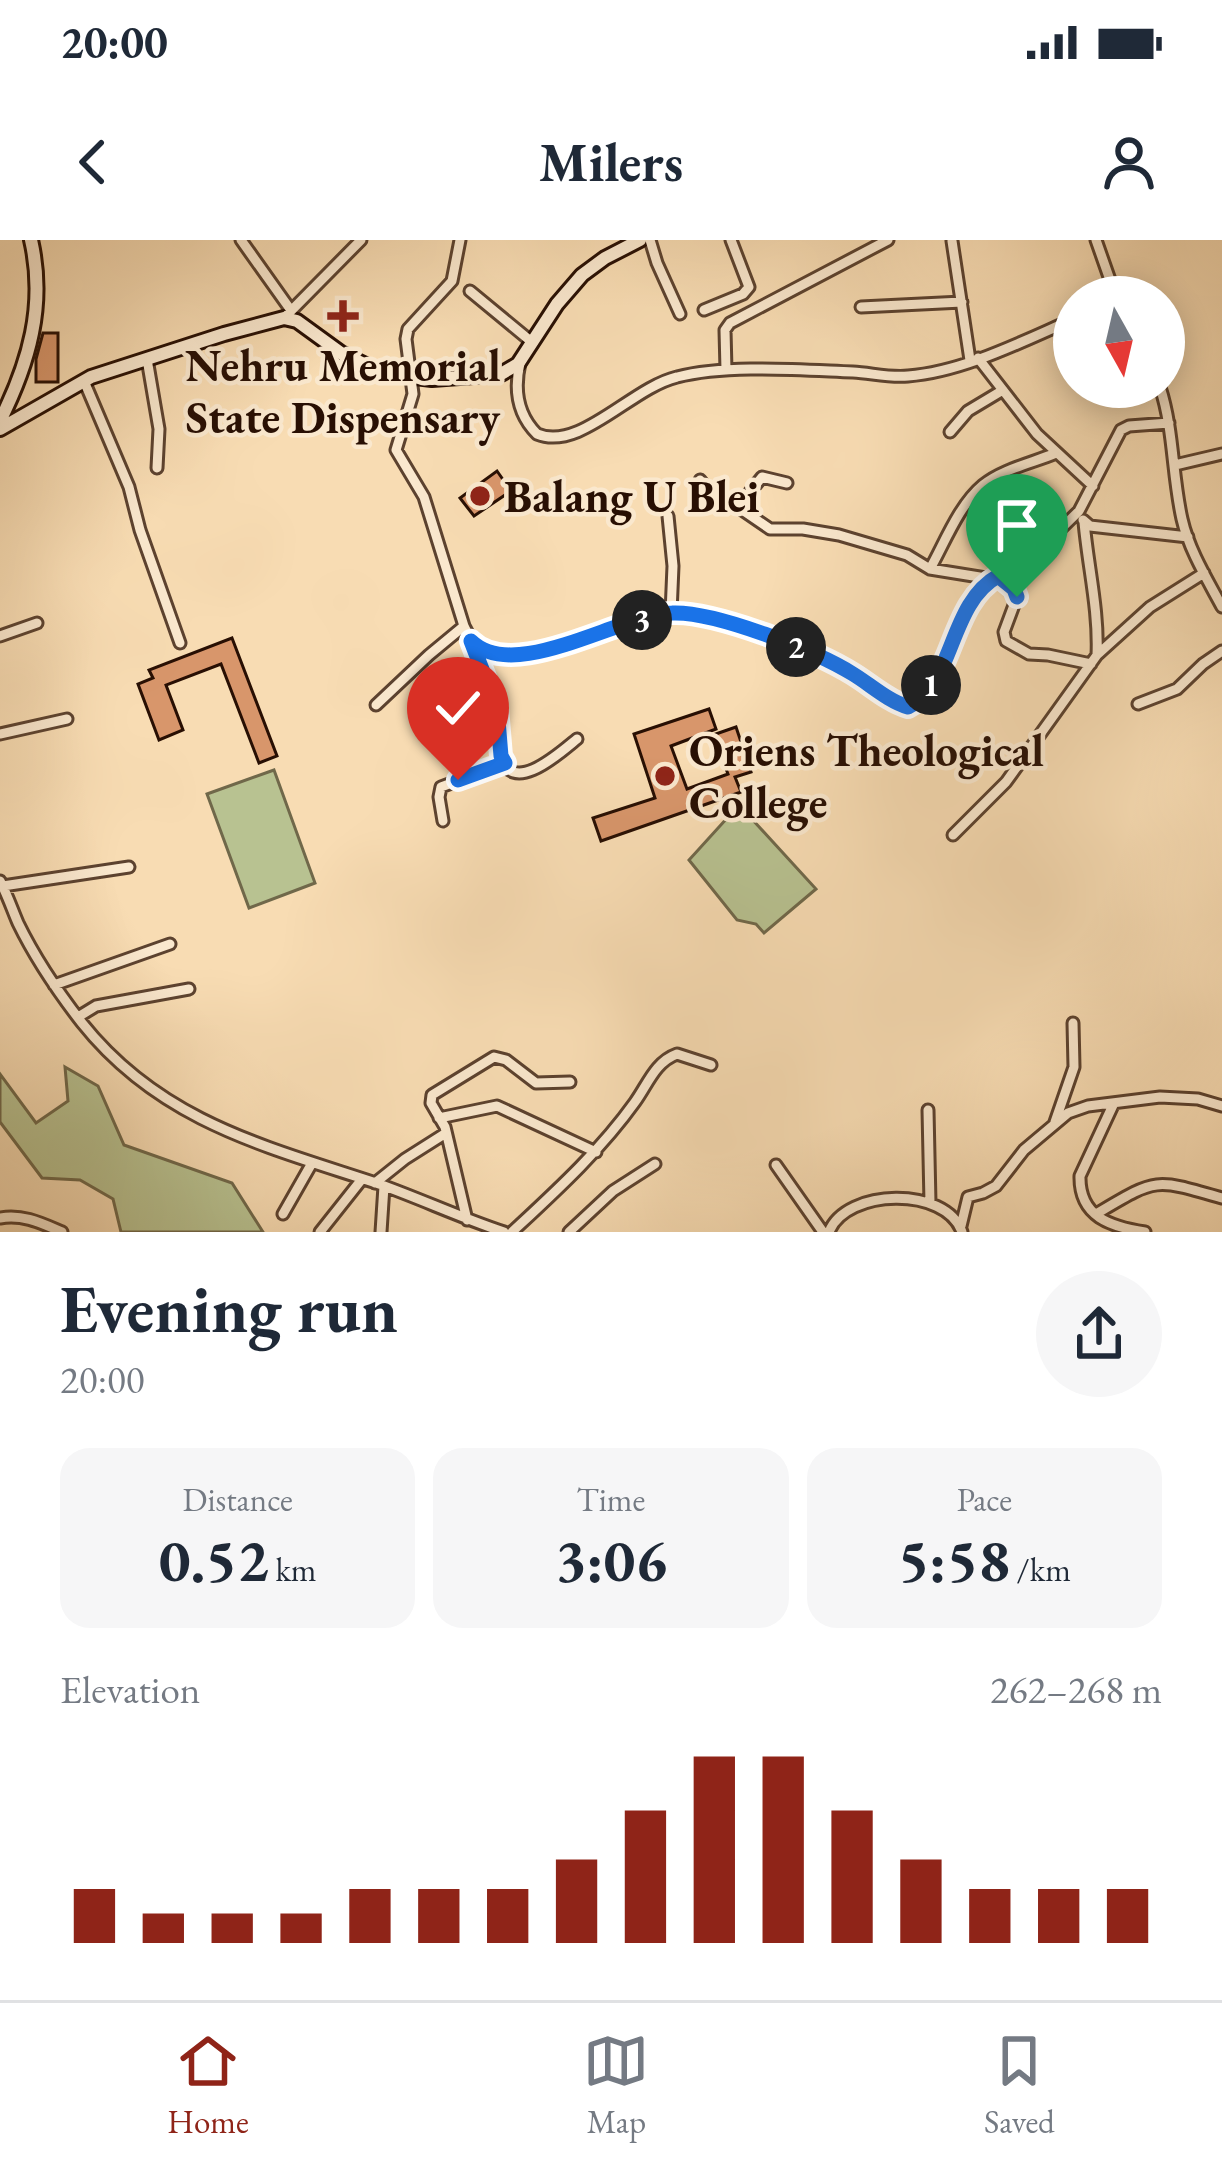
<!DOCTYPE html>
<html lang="en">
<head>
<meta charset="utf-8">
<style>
	body { margin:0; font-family:"EB Garamond",serif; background:#f6f6f7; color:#1f2937; height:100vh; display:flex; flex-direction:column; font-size:45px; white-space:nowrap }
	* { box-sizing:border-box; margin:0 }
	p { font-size:39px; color:#747a83 }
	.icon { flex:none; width:66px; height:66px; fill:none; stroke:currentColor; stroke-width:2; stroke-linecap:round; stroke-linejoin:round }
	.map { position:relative; height:992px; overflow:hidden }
	.side { display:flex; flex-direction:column; background:#fff; flex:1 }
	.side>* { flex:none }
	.needle { width:78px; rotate:172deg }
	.tools { position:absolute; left:1053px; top:36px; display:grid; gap:24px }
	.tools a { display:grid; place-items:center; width:132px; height:132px; border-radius:50%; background:#fff; box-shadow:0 6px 30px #0003; font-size:60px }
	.pin { position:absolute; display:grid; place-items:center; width:102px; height:102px; color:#fff; margin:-123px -51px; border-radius:50% 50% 50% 0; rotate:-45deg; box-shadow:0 0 12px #0007 }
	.pin .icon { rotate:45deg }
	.km { position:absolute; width:60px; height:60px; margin:-30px; border-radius:50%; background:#222; color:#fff; font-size:33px; line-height:60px; text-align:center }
	.round { display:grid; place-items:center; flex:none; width:126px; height:126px; border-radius:63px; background:#f6f6f7 }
	.head { display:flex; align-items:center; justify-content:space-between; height:204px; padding:0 60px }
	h1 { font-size:66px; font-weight:700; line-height:90px }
	.metrics { display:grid; grid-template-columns:repeat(3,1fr); gap:18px; height:204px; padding:12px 60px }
	.metrics div { display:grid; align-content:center; border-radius:30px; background:#f6f6f7; text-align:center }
	.metrics b { font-size:60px; font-weight:700 }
	.metrics small { font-size:33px; font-weight:400 }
	.metrics p { font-size:33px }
	.chart { height:336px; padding:24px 60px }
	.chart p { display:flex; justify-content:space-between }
	.chart svg { width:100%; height:216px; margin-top:12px; stroke:#8f2418; stroke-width:6 }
	.status { display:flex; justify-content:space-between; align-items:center; height:84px; padding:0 60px; background:#fff; direction:ltr }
	.status svg { height:33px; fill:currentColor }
	header { display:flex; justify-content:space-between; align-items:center; height:156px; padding:0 60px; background:#fff; font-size:54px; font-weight:700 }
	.menu { display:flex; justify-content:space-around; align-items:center; height:168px; border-top:3px solid #e0e1e3; background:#fff; font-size:33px; color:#747a83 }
	.menu a { display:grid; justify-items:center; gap:6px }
	.menu .current { color:#8f2418 }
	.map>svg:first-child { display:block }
	.green { fill:#b8c291; stroke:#70684a; stroke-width:3 }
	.building { fill:#d8966b; stroke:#280f03; stroke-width:3 }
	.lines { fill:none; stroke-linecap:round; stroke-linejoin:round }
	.street-casing { stroke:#5c422f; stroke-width:15 }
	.secondary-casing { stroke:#280f03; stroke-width:18 }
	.street { stroke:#fae8ce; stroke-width:9 }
	.secondary { stroke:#fae8ce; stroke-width:12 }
	.route-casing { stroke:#fff; stroke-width:24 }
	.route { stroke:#1a73e8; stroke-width:15 }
	.poi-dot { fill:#8f2418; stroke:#fae8ce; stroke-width:4.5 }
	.labels { text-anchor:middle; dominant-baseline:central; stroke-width:9; stroke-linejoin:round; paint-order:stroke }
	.poi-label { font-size:45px; font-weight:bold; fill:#280f03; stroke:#fae8ce; text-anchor:start }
</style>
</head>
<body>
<div class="status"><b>20:00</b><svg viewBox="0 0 49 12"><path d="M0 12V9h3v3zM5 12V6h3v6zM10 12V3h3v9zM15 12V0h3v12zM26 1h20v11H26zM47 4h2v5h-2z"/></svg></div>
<header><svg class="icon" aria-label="back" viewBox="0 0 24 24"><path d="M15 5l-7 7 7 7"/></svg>Milers<svg class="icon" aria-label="person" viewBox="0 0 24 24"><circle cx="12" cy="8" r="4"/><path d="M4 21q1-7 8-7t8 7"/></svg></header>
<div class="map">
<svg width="1222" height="992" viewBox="0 0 1222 992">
	<rect width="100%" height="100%" fill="#f8dcb3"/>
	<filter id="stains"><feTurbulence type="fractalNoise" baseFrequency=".00167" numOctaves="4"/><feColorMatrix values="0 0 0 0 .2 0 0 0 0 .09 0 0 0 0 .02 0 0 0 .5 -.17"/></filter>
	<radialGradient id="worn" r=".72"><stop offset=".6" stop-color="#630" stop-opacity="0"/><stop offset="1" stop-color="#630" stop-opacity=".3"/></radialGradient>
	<path class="green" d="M274,530L315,643L249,668L207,554Z
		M739,565L816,649L764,693L756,684L737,680L689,620Z
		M65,827L98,846L124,905L232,943L263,992H121L113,959L80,940L42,938L0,882V834L36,883L68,861Z"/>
	<path class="building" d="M43,93H58V142H36V119Z
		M497,231L511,251L474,276L460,258Z
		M232,398L277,516L259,523L221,424L166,445L183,490L159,500L138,444L153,438L149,430Z
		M709,469L716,489L671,506L687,549L728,534L713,495L736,487L751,532L735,537L741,552L601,601L593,578L655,558L634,494Z"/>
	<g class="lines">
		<g class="street-casing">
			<path id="street" d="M241,0L290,69
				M460,0L452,41L408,89L406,99L413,154L396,210L424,257L464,386C468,394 472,403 479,409C516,436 624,377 666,373C712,369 809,409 850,432C869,442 885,456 904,467L914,465L940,431L955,391L975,356L985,343L1030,319L1079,271L1121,190L1129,186L1169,183
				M650,0L657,23L680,74
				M1096,0L1116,57
				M952,1L970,120
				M470,51L533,103
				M861,67L962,62
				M704,70L743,54L749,47L731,0
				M284,78L361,0
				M978,118L1037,194L1093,246
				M147,119L159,189L157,228
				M520,123C514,149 517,174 537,194C580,212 631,148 677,137C726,124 801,130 853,132C871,133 890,138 908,136C963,132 1023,101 1074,79
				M726,130L725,90L730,83L888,0
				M84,141L129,247L140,290L180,403
				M1160,147C1174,190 1172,235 1182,279C1189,310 1207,339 1222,367
				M950,192L968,171L1003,150
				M1175,225L1222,214
				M700,240L712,255L738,267L770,289H803L839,295L907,315L930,329L992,339
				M738,267L762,237L787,243
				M668,276L673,326L671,373
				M1083,280L1090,286L1188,297
				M1084,282C1088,327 1099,370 1097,415
				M930,329C945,302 959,265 983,245C1003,229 1032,223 1056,213
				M998,336L1014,349L1017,357L1004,392L1006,401L1029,414L1048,415L1091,424
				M0,396L37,383
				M473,404C481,425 492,446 497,467C501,483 498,499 501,515C511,558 561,512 577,499
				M1138,464L1177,449L1203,424L1222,411
				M376,465L429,415L464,386
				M0,494L67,479
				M443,581L439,557L441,547L505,523
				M953,595L1006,542L1097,415L1150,367L1204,333
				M0,641C7,654 12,669 18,683C35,718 58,752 82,783C160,881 264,906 376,943C419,958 461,978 504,992
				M3,646L129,627
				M54,745L170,704
				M78,777L96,766L189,749
				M1114,863L1080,936C1079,977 1111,987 1145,992
				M928,870L930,963
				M439,878L497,866L596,912
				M1055,882L1074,827L1073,783
				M776,925L823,992
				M375,943L405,919L446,893
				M283,974L312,923
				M1096,974C1157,938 1153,938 1222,958
				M0,978C23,974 41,983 62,992
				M467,980L445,887L431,863L432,855L494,817L506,820L536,843L570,842
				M961,986L968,957L983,953L996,946L1024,910L1068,873L1088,866L1160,857L1198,859L1222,866
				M320,992L362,939
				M381,992L384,946
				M512,992C556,951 600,911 635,862C648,844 655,822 677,814L711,825
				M569,992L613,951L655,924
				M829,992C846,948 946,946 962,992"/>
		</g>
		<g class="secondary-casing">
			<path id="secondary" d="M0,181C29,123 46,65 31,0
				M0,189L91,137L224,94L284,78L297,81L341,113L382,133L432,139L501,134L518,124L557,64L582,35L605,18L640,0"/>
		</g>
		<use href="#street" class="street"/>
		<use href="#secondary" class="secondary"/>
	</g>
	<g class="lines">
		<g class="route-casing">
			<path id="route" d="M458,540L505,523L501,516L497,468L471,401C515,444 620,374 672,373C715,371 816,411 853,434C871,445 888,461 908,467C955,444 948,364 998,336L1014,349L1017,357"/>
		</g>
		<use href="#route" class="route"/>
	</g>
	<g class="poi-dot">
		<path d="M337 58h12v12h12v12h-12v12h-12v-12h-12v-12h12z"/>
		<circle cx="480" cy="256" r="12"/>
		<circle cx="665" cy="536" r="12"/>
	</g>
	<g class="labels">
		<g class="poi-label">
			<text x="343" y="125" text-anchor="middle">Nehru Memorial<tspan x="343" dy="52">State Dispensary</tspan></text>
			<text x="504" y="256">Balang U Blei</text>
			<text x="689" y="510">Oriens Theological<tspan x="689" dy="52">College</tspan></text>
		</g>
	</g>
	<rect width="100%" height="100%" filter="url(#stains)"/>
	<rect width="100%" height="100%" fill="url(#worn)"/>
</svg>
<div class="tools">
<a><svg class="needle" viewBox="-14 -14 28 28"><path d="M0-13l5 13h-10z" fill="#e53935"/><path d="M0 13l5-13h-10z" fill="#747a83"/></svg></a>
</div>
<div class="pin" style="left:1017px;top:357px;background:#1e9e55"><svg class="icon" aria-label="arrive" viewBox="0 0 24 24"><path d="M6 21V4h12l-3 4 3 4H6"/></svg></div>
<div class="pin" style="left:458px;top:540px;background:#d93025"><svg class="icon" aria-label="check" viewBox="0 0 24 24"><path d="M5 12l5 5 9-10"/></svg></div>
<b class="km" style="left:931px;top:445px">1</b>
<b class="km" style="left:796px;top:407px">2</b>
<b class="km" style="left:642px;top:380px">3</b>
</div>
<section class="side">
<div class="head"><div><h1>Evening run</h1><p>20:00</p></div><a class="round"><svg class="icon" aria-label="share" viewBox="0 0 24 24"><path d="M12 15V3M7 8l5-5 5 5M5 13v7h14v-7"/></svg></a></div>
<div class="metrics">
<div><p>Distance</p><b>0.52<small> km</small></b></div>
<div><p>Time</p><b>3:06</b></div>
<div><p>Pace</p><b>5:58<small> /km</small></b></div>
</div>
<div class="chart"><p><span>Elevation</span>262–268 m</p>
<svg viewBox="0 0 160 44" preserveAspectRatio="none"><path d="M5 44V33M15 44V38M25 44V38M35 44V38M45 44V33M55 44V33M65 44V33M75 44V27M85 44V17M95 44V6M105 44V6M115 44V17M125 44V27M135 44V33M145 44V33M155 44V33"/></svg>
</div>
</section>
<nav class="menu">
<a class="current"><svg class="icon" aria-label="home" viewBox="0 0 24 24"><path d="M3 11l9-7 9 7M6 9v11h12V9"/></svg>Home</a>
<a><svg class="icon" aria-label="map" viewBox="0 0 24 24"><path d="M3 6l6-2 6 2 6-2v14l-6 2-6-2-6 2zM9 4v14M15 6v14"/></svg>Map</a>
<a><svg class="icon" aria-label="saved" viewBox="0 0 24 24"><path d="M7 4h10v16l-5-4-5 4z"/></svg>Saved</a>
</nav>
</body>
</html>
